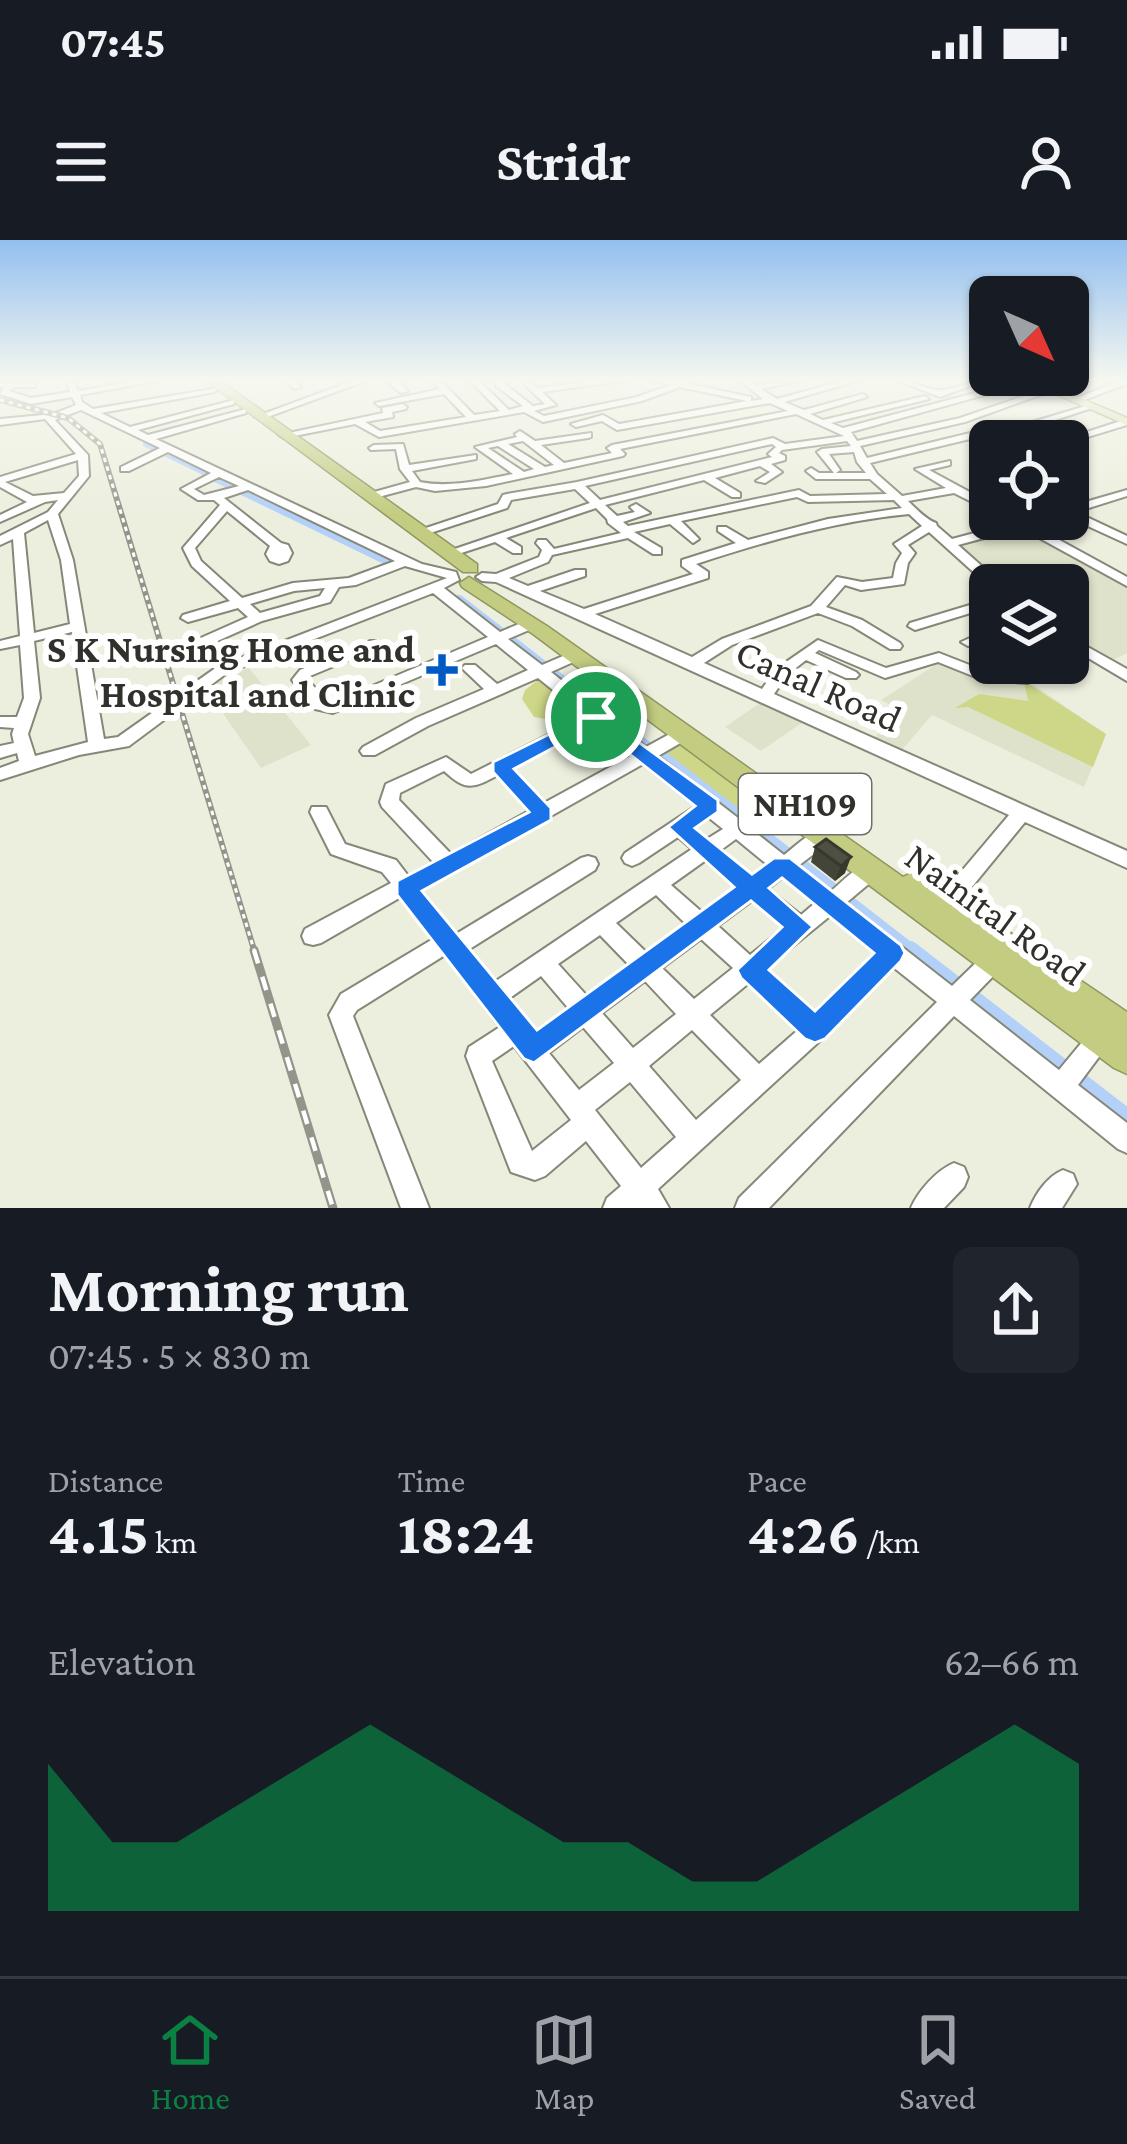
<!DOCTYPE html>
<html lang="en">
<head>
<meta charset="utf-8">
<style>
	body { margin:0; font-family:"Crimson Pro",serif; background:#20242c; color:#f1f3f6; height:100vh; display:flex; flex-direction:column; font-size:45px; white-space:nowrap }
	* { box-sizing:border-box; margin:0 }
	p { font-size:39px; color:#9ea1a6 }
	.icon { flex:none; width:66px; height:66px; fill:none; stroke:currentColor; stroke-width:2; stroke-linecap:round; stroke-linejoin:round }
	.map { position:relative; height:968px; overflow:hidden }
	.drawer { display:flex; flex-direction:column; background:#171b24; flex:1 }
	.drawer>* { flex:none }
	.needle { width:78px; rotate:135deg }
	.fabs { position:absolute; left:969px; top:36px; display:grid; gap:24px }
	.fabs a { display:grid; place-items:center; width:120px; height:120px; border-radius:18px; background:#171b24; box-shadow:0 3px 9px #0004; font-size:60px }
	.pin { position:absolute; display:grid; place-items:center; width:102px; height:102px; color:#fff; margin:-51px; border:6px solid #fff; border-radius:50%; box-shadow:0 3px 12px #0007 }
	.round { display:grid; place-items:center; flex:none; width:126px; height:126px; border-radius:18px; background:#20242c }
	.summary { display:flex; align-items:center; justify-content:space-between; height:204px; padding:0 48px }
	h1 { font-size:66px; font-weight:700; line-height:90px }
	.stats { display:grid; grid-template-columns:repeat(3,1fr); gap:18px; height:204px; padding:12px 48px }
	.stats div { display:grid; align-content:center }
	.stats b { font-size:60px; font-weight:700 }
	.stats small { font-size:33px; font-weight:400 }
	.stats p { font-size:33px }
	.chart { height:336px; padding:24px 48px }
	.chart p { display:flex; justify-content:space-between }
	.chart svg { width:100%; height:216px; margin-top:12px; fill:#0b8043; opacity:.7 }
	.status { display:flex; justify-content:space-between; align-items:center; height:84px; padding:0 60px; background:#171b24; direction:ltr }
	.status svg { height:33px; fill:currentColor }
	header { display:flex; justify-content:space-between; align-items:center; height:156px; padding:0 48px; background:#171b24; font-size:54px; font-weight:700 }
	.tab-bar { display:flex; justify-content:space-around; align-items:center; height:168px; border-top:3px solid #363941; background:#171b24; font-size:33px; color:#9ea1a6 }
	.tab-bar a { display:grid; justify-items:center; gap:6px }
	.tab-bar .on { color:#0b8043 }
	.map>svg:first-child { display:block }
	.built { fill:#dee2ca }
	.green { fill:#ced788 }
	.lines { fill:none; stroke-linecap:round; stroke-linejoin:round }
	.canal-far4 { stroke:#b3d0f9; stroke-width:6 }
	.canal-far3 { stroke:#b3d0f9; stroke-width:9 }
	.canal-far2 { stroke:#b3d0f9; stroke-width:10 }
	.canal-far1 { stroke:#b3d0f9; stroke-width:14 }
	.canal { stroke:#b3d0f9; stroke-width:18 }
	.minor-casing { stroke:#858778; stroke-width:4 }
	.major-casing { stroke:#909662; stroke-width:3 }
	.highway-casing { stroke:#909662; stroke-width:3 }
	.minor { fill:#fff; fill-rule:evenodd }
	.major { fill:#dbe0b3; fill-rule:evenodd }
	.highway { fill:#c3cc80; fill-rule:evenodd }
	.rail-far1-casing { stroke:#93958a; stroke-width:6 }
	.rail-casing { stroke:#93958a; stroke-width:9 }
	.rail-far1 { stroke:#fff; stroke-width:3; stroke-dasharray:4.5; stroke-linecap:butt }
	.rail { stroke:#fff; stroke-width:4.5; stroke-dasharray:14; stroke-linecap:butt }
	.wall { fill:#434539 }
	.shaded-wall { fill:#37382e }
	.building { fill:#4e5042; stroke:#37382e; stroke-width:3 }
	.route { fill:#1a73e8; stroke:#fff; stroke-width:3; fill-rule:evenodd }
	.poi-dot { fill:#005ac3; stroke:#fff; stroke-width:4.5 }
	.labels { text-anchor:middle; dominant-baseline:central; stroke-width:12; stroke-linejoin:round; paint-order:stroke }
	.shield { fill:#fff; stroke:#6e6f6b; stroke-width:3 }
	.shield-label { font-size:36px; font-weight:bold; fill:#30312b }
	.poi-label { font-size:39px; font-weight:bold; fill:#30312b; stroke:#fff; text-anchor:end }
	.street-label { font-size:39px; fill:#30312b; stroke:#fff }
</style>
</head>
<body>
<div class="status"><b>07:45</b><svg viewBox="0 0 49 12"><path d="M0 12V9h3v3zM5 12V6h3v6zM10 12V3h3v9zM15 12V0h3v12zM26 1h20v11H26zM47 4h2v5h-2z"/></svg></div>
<header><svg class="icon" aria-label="menu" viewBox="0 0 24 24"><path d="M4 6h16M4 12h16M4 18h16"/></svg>Stridr<svg class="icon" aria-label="person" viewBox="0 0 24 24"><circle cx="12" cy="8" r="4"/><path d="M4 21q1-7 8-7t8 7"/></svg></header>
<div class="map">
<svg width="1127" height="968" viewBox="0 0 1127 968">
	<rect width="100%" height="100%" fill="#ecefde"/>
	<path class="built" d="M1024,286L1127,344V413L1111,421L1068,395V345H1003L957,303Z
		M940,422L969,436L1029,442L1106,494L1084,547L932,475L900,512L872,500L900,470L881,460Z
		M249,428L311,505L261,528L203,445Z
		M766,459L806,480L761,511L725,487Z"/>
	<path class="green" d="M538,440L584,478L563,482L534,477L522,459L525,450Z
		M1024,441L1106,494L1093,527L968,467L955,468L979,454L1028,461Z
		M684,502L761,559L740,572L664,513Z"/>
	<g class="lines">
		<path class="canal-far4" d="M146,204L212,236"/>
		<path class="canal-far3" d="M206,233L388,321"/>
		<path class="canal-far2" d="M459,360L656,513"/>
		<path class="canal-far1" d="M652,510L914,713"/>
		<path class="canal" d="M910,710L1127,878"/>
		<g class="minor-casing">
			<path id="minor" d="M66,140H74L78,151L141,140H162L80,155L82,162L93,169L218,148L215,152L101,173L130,187L234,160V164L138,190L148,195L246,169V173L156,199L422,324L456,332L459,340L444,348L500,392L526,381H536V387L508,399L542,425L570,413H580L582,416L580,419L551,432L598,469L627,454H639L641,458L639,462L609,477L646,507L677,490H689L691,494L689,498L658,516L738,578L769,557H783L785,562L783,567L751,589L784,615C797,605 813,587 830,592L833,597L830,602L798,626L831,651C844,641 860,620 877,625L880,631L877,637L846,663L952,746L986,713L994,710L1002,713L1005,720L1002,727L970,760L1059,830L1092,790L1101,786L1110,790L1113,798L1078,845L1127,883V913L1118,909L954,776L769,968H735L739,958L937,762L893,727L823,798L658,949L669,968H603L607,958L621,946L586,901L545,936L535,940L511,932L466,816L469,807L500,787L445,715L357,770L353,776L429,968H401L329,775L341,754L433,699L401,657L321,703L313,705L305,703L302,696L305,689L391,643L382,632L331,614L310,572L312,567H326L345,604L396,620L409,637L434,623L382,567L380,562L386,544L446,517L471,534L585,476L538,438L428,486L375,515H363L360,511L363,507L416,478L484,449L465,431L462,428L465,425H475L497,444L528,430L496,404L333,473L315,469L292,440L300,430L370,401H380L382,404L380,407L310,436L308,440L327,461L332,463L488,397L433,353L227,433L129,506L79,515L0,540V528L19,521L17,513L0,518V506L14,503L12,494L14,488L0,487V477H17L24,458L20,405L0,409V401L20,396L13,299L0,305V296L48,272L58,260L45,262L0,282V275L27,262L0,247V237L76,214L45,179L0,185V179L53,174L76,165L72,157L31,164L0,154L4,147H0V143H35V147H14L9,151L31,158L70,152ZM81,170L160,208L121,227V231H129L168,212L211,233L181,249L198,260H214L220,265L183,308L192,326L230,361L183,375L181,378L188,382L238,368L248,377L194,401L192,404L194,407H204L262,381L330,362L339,347L356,345L405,326L447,338L217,427L118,497L104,499L73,320L58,274L89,236L88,215L55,180ZM78,220L79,236L64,253L33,256L5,242ZM219,237L239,246L204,255L194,249ZM248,250L395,321L349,338L293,343L242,358L201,321L195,308L227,271L270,306L266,314L270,321L279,324L288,321L292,313L288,305L281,303L224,258ZM48,280L61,320L70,384L34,393L24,293ZM325,348L320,356L260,373L250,364L294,351ZM72,392L88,502L35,516L28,494L40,458L34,401ZM595,484L632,515L544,563L511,528ZM643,524L696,566L625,613L622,618L625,623L632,626L639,623L678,597L692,609L493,743L468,710L595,630L598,624L595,618L588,616L581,618L456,694L420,650ZM444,531C466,551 472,549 498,535L529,571L451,614L399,560L400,553ZM708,577L723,589L707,599L692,587ZM736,599L769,626L754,637L721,610ZM706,620L738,648L703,673L671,645ZM783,637L815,663L801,675L768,649ZM656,655L687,685L647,713L616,683ZM753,660L785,687L750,715L718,686ZM830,676L877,714L815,774L765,729ZM600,695L630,726L587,756L558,724ZM701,699L733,728L694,759L662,728ZM541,736L569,769L534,794L507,760ZM645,741L676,774L633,808L602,773ZM749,743L798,790L759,824L710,775ZM583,787L614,823L579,850L549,813ZM692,790L741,840L696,880L649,826ZM514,806L571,880L532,911L492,821ZM630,842L676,897L641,928L595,870Z
				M287,140H296L301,147L294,149Z
				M355,140H368L262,179L255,177Z
				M385,140H395L408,151L401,153Z
				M431,140H440L474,175L500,171L469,140H478L509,170L523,166L496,146V142H502L533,166L545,164L520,140H529L537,148L601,140H629L542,152L556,165L534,171L544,176L637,157L670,145L652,140H698L689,144L751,157V161L763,159L739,140H749L755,145L804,140L761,149L777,159L846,140H861L784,162L804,170L863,154L867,157L810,174L823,180L925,156L929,159L831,183L843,188L1024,140L1035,141L851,192L857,201L960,178L1047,148L1054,150L965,182L860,206L867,218L999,186L1009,189L1092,164V168L1012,194L999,192L870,223L877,234L902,256L946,248L915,229L950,221V225L929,230L990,263V271L954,253L908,261C915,268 927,280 936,283L937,286L952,299L1012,283L1007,279H1047L1032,285L1127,337V346L1021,288L958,305L1003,345L990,347L929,292L908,305L915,313L908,323L904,344L861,350L845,345L826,367L862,380L900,403L902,406L900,409H890L852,386L818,373L732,405L704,423L762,449L776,429L818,400L886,428L939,413L985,431L1026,433L1048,423H1068L1028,443L983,440L938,422L885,438L819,410L815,413L856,432L859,435L856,438H846L806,420L787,435L774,454L1127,611V628L1025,582L953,670L946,673L939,670L936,664L939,658L1009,575L496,342L482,341L476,337L482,333L496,334L539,317L542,310L536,303L538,300H546L554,309L621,293L608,283L607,279L596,268L506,298L521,307V313H513L495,302L449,317L443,313L590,263L575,249L511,260L507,268L424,295L414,292L498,264L503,255L507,254L577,242L773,198L785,204L844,196L796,174L620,209L625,214L623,216L486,246L435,251L416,247L371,259L366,256L367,254L410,242L400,229L396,209L371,210L369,208L374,205L403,204L409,225L476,215V219L412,231L420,242C450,248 483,240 513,234L475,207L517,197L515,194L520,191L535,201L591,193V197L588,198L541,205L564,223L612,213L607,208L612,205L788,171L770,163L617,190L602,181L576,187L571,184L603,175L619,184L625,183L747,161L680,147L642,161L543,182L524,172L379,197L355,184L284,198L279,195L383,173L382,168L403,164L407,167L406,169L392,172L393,177L365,182L380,191L466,177L444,154L379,166L375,163L440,149ZM523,201L554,225L545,227L508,204ZM847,201L851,206L822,209L817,212L834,233H819L811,228L806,231L816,239H870L887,254L810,256L799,250L628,286L623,282L650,273L636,264L630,267L635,272L617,276L605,265L704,240L732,257H740V253L715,238L760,226L770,232L756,241L765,243L782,232L771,224L785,220V216L779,213L782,210ZM772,204L776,207L768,214L772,217L600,260L585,246ZM498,206L534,229L524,232L488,208ZM854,212L857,222L866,233H836L840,230L829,214ZM797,257L808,262L894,260L902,268L828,279L748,300L726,287H718V291L736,303L682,320V326L693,334L584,369L540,351L585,336V330H575L528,346L509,338L548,322L552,315L628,298L653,314H661V308L634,292L670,284L693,303L699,299L681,281ZM909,274L922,286L894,304L902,313L896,323L893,338L862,342L837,337L811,366L722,399L692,417L595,374L708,338V332L696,324C766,301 836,281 909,274Z
				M896,140C911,140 922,148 936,150C951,152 969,140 986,140L940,157Z
				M1121,140H1127V144L1079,162L1072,160Z
				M1127,179V185L1068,203L1059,201Z
				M1127,250V256L1076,272L1127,296V304L1068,277V267Z
				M990,359V367L915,390L908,386L910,383Z
				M990,389V398L968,406L961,402Z
				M1068,396L1127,429V441L1068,406Z
				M954,923L964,927L968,937L964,947L944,968H911C918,951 937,930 954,923Z
				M1063,930L1073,934L1077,944L1062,968H1030C1036,953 1048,936 1063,930Z"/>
		</g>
		<g class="major-casing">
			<path id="major" d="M1023,140H1038L1127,178V185Z"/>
		</g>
		<g class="highway-casing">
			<path id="highway" d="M205,140H219L477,324V332H463Z
				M469,337L547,386L903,637L915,631L925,635L1127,772V834L1114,828L533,394L462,347L460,343Z"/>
		</g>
		<use href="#minor" class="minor"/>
		<use href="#major" class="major"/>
		<use href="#highway" class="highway"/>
		<g class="rail-far1-casing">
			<path id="rail-far1" d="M0,160L68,178L100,204L255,713"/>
		</g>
		<g class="rail-casing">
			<path id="rail" d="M254,710L333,968"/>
		</g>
		<use href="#rail-far1" class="rail-far1"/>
		<use href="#rail" class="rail"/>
	</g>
	<path class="wall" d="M826,599L845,633L835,641L811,622L815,607Z"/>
	<path class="shaded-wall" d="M851,617L845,633L835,641L841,626Z"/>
	<path class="building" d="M826,599L851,617L841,626L815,607Z"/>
	<linearGradient id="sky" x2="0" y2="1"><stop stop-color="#93bfef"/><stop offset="0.51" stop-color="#f6f8f0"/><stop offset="1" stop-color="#f6f8f0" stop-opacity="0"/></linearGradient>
	<rect width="1127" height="276" fill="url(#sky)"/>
	<path class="route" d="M596,471L718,560V572L695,588L752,634L774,618H790L901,705L905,713L901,721L825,799L815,803L805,799L741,738L737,730L782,687L751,661L534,823L524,819L397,655V641L529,572L493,532V522ZM594,486L695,566L668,587L734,647L537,790L422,651L551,580V568L514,529ZM782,638L874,713L815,771L769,730L813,687L769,648Z"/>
	<path class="poi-dot" d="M436 412h12v12h12v12h-12v12h-12v-12h-12v-12h12z"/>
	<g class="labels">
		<rect class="shield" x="739" y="534" width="132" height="60" rx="9"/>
		<g class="shield-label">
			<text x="805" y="564">NH109</text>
		</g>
		<g class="poi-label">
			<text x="415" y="408">S K Nursing Home and<tspan x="415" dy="45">Hospital and Clinic</tspan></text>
		</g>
		<g class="street-label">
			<text transform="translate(819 445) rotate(24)">Canal Road</text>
			<text transform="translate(996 674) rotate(36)">Nainital Road</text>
		</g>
	</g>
</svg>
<div class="fabs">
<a><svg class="needle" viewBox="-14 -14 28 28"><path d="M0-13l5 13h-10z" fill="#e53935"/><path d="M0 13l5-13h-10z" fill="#9ea1a6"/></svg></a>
<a><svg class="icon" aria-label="locate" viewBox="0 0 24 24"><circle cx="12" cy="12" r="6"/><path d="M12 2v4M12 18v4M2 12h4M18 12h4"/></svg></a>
<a><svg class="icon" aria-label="layers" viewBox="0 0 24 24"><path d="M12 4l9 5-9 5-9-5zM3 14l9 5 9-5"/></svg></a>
</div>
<div class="pin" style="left:596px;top:477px;background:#1e9e55"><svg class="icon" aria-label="arrive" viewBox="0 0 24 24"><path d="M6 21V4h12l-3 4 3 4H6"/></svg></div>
</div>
<section class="drawer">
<div class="summary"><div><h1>Morning run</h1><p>07:45 · 5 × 830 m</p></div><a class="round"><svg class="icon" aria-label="share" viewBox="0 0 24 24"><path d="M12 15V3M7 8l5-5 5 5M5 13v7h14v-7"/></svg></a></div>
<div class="stats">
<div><p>Distance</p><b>4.15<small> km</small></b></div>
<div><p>Time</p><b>18:24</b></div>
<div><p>Pace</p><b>4:26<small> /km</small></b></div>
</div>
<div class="chart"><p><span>Elevation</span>62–66 m</p>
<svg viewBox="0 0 160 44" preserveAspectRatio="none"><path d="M0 44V14L10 30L20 30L30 22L40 14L50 6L60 14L70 22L80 30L90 30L100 38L110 38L120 30L130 22L140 14L150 6L160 14V44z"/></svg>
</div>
</section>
<nav class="tab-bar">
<a class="on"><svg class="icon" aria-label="home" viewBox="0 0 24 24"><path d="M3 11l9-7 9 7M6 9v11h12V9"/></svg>Home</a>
<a><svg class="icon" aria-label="map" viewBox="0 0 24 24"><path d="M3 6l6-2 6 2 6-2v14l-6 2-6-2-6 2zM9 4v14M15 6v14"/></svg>Map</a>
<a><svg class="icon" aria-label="saved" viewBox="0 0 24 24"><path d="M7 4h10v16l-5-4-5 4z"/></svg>Saved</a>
</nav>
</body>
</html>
